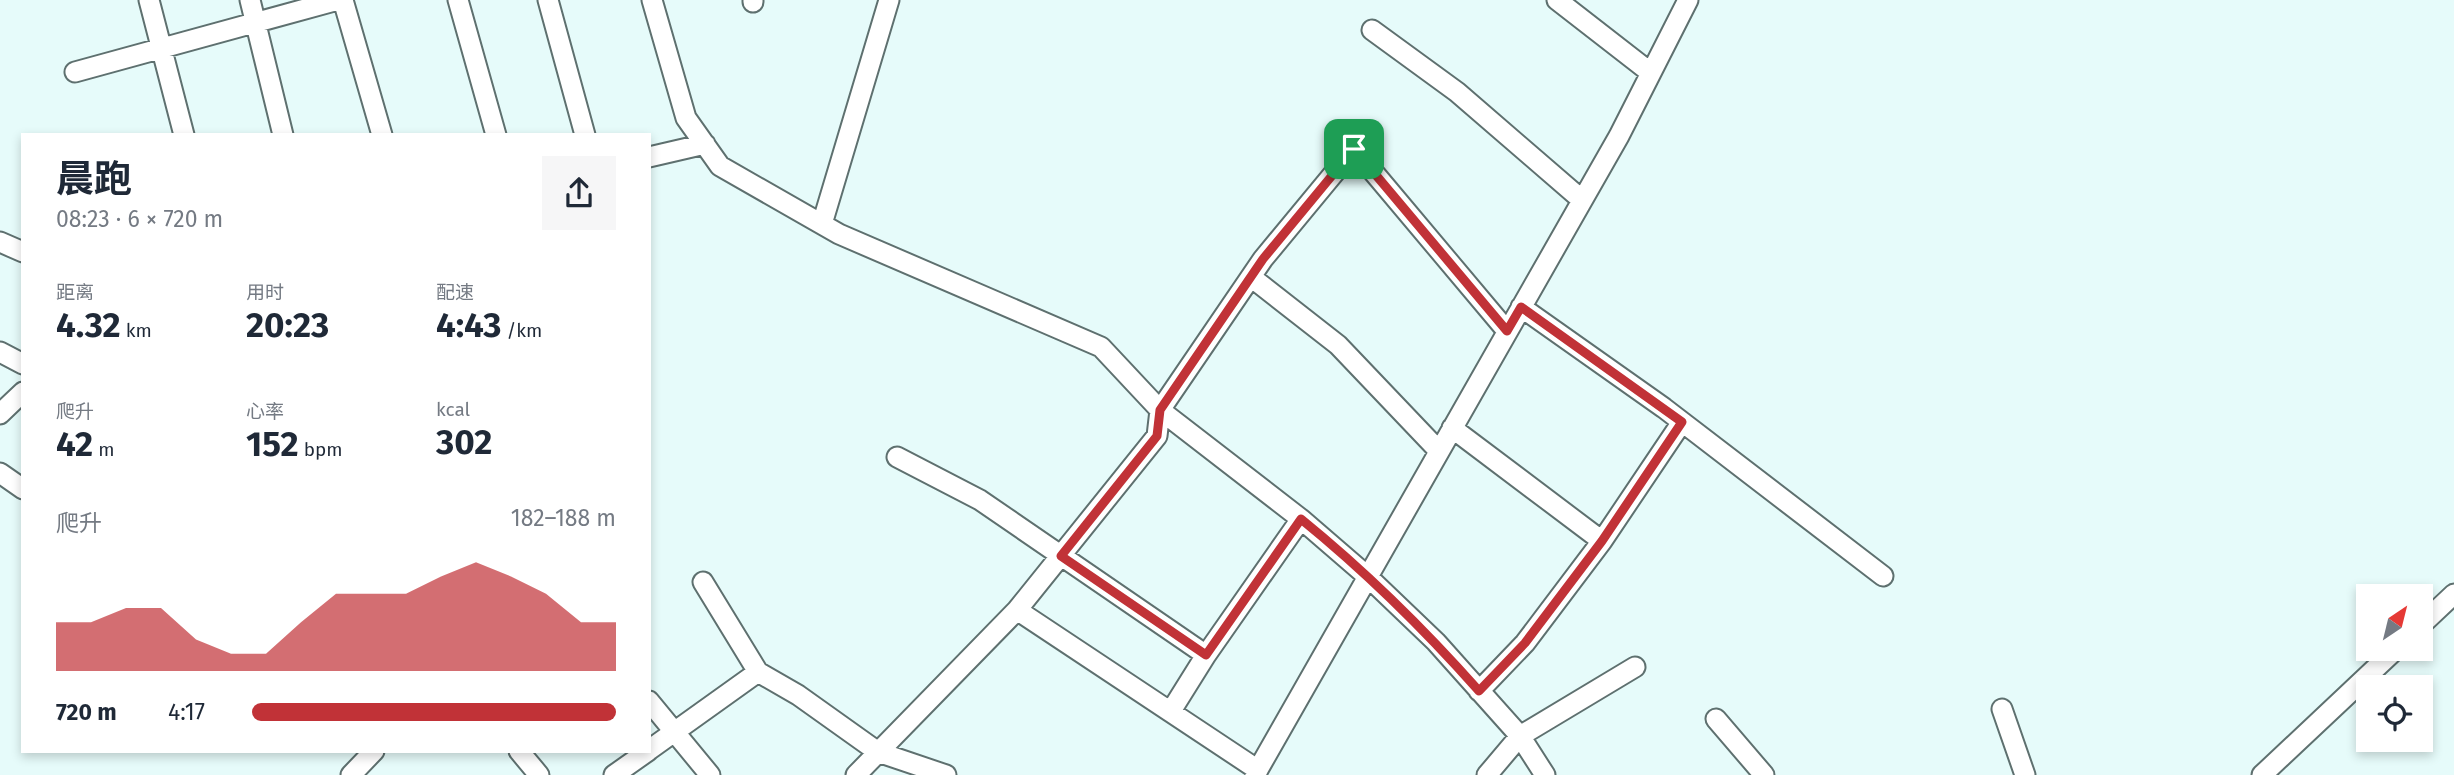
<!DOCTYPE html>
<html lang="zh">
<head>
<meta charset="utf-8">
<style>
	body { margin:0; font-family:"Fira Sans","Noto Sans SC",sans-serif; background:#f6f6f7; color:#1f2937; height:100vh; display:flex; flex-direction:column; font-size:26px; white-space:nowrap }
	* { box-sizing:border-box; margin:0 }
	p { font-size:23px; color:#747a83 }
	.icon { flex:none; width:38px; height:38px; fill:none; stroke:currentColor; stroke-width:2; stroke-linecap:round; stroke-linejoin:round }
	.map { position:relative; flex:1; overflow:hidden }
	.side { position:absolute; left:21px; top:133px; width:630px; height:620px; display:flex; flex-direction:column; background:#fff; border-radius:0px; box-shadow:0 4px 10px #0003 }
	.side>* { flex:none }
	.needle { width:46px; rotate:35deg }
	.controls { position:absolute; left:2356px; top:584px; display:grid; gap:14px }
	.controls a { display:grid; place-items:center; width:77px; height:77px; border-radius:0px; background:#fff; box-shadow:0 4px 10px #0003; font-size:35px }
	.pin { position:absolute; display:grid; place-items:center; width:60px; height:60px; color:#fff; margin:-30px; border-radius:14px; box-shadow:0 4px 10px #0006 }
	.round { display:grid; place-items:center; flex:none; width:74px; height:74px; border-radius:0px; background:#f6f6f7 }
	.overview { display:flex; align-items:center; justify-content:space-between; height:119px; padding:0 35px }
	h1 { font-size:38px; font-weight:700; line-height:52px }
	.metrics { display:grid; grid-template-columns:repeat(3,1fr); gap:10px; height:119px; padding:7px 35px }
	.metrics div { display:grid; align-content:center }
	.metrics b { font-size:35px; font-weight:700 }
	.metrics small { font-size:19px; font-weight:400 }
	.metrics p { font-size:19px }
	.chart { height:196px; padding:14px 35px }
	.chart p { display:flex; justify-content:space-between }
	.chart svg { width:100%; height:126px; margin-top:7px; fill:#c13237; opacity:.7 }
	ul { padding:0 35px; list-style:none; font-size:23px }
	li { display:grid; grid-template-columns:112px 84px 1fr; align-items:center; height:52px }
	li i { height:18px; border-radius:9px; background:#c13237 }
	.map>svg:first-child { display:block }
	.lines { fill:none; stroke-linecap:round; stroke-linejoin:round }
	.minor-casing { stroke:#5e706f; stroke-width:23 }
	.minor { stroke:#fff; stroke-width:19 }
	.route-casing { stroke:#fff; stroke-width:14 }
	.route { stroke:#c13237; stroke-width:9 }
</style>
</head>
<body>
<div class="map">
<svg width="2454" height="775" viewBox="0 0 2454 775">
	<rect width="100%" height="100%" fill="#e6fbfa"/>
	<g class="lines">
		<g class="minor-casing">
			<path id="minor" d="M149,0L184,135
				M250,0L283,135
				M343,0L382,135
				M458,0L496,135
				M548,0L585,135
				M652,0L686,118L720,166L839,234L1101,347L1160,410L1301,519L1367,576L1436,642L1520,736L1545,775
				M753,0V2
				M1557,0L1651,73
				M1372,30L1457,92L1582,200
				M75,72L338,0
				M649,157L705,144
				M822,224L889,0
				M0,242L23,252
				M1251,277L1338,345L1439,451
				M1521,307L1664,408L1883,576
				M0,352L23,364
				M0,414L23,392
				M1452,428L1602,541
				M897,457L980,500L1206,655
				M0,473L23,489
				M703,582L758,672L798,695L878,752L946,775
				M1017,610L1258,770
				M2420,626L2454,594
				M1479,691L1525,643L1602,541L1682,422
				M649,701L710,775
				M2002,709L2025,775
				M1171,711L1206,655L1301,519
				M1716,719L1764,775
				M649,750L758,672
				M519,751L539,775
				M351,775L374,751
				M614,775L648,751
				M856,775L1017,610L1157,436L1160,410L1263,259L1354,149L1507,331
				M1255,775L1619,136L1688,0
				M1487,775L1520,736L1635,667
				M2262,775L2396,649"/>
		</g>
		<use href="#minor" class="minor"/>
	</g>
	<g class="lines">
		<g class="route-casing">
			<path id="route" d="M1354,149L1507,331L1521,307L1682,422L1602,541L1525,643L1479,691C1424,629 1365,571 1301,519L1206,655L1061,556L1157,436L1160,410L1263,259Z"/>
		</g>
		<use href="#route" class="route"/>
	</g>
</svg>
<div class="controls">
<a><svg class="needle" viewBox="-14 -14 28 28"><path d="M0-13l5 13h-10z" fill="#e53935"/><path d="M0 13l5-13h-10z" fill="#747a83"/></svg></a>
<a><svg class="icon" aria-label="locate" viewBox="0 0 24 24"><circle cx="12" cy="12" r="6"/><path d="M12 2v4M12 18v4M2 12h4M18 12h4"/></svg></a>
</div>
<div class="pin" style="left:1354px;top:149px;background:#1e9e55"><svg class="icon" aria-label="arrive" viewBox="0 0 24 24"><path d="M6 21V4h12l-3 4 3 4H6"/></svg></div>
<section class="side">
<div class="overview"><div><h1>晨跑</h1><p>08:23 · 6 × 720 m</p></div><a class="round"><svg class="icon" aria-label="share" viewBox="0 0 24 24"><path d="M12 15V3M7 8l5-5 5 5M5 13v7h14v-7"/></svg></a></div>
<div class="metrics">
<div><p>距离</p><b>4.32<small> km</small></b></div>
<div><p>用时</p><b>20:23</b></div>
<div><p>配速</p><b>4:43<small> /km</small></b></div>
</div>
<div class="metrics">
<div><p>爬升</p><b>42<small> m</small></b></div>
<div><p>心率</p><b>152<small> bpm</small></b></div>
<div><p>kcal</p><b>302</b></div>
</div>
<div class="chart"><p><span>爬升</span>182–188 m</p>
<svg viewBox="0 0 160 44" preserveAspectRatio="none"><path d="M0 44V27L10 27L20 22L30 22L40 33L50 38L60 38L70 27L80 17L90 17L100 17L110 11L120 6L130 11L140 17L150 27L160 27V44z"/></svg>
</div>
<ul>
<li><b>720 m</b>4:17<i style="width:100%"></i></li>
</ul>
</section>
</div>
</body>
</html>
